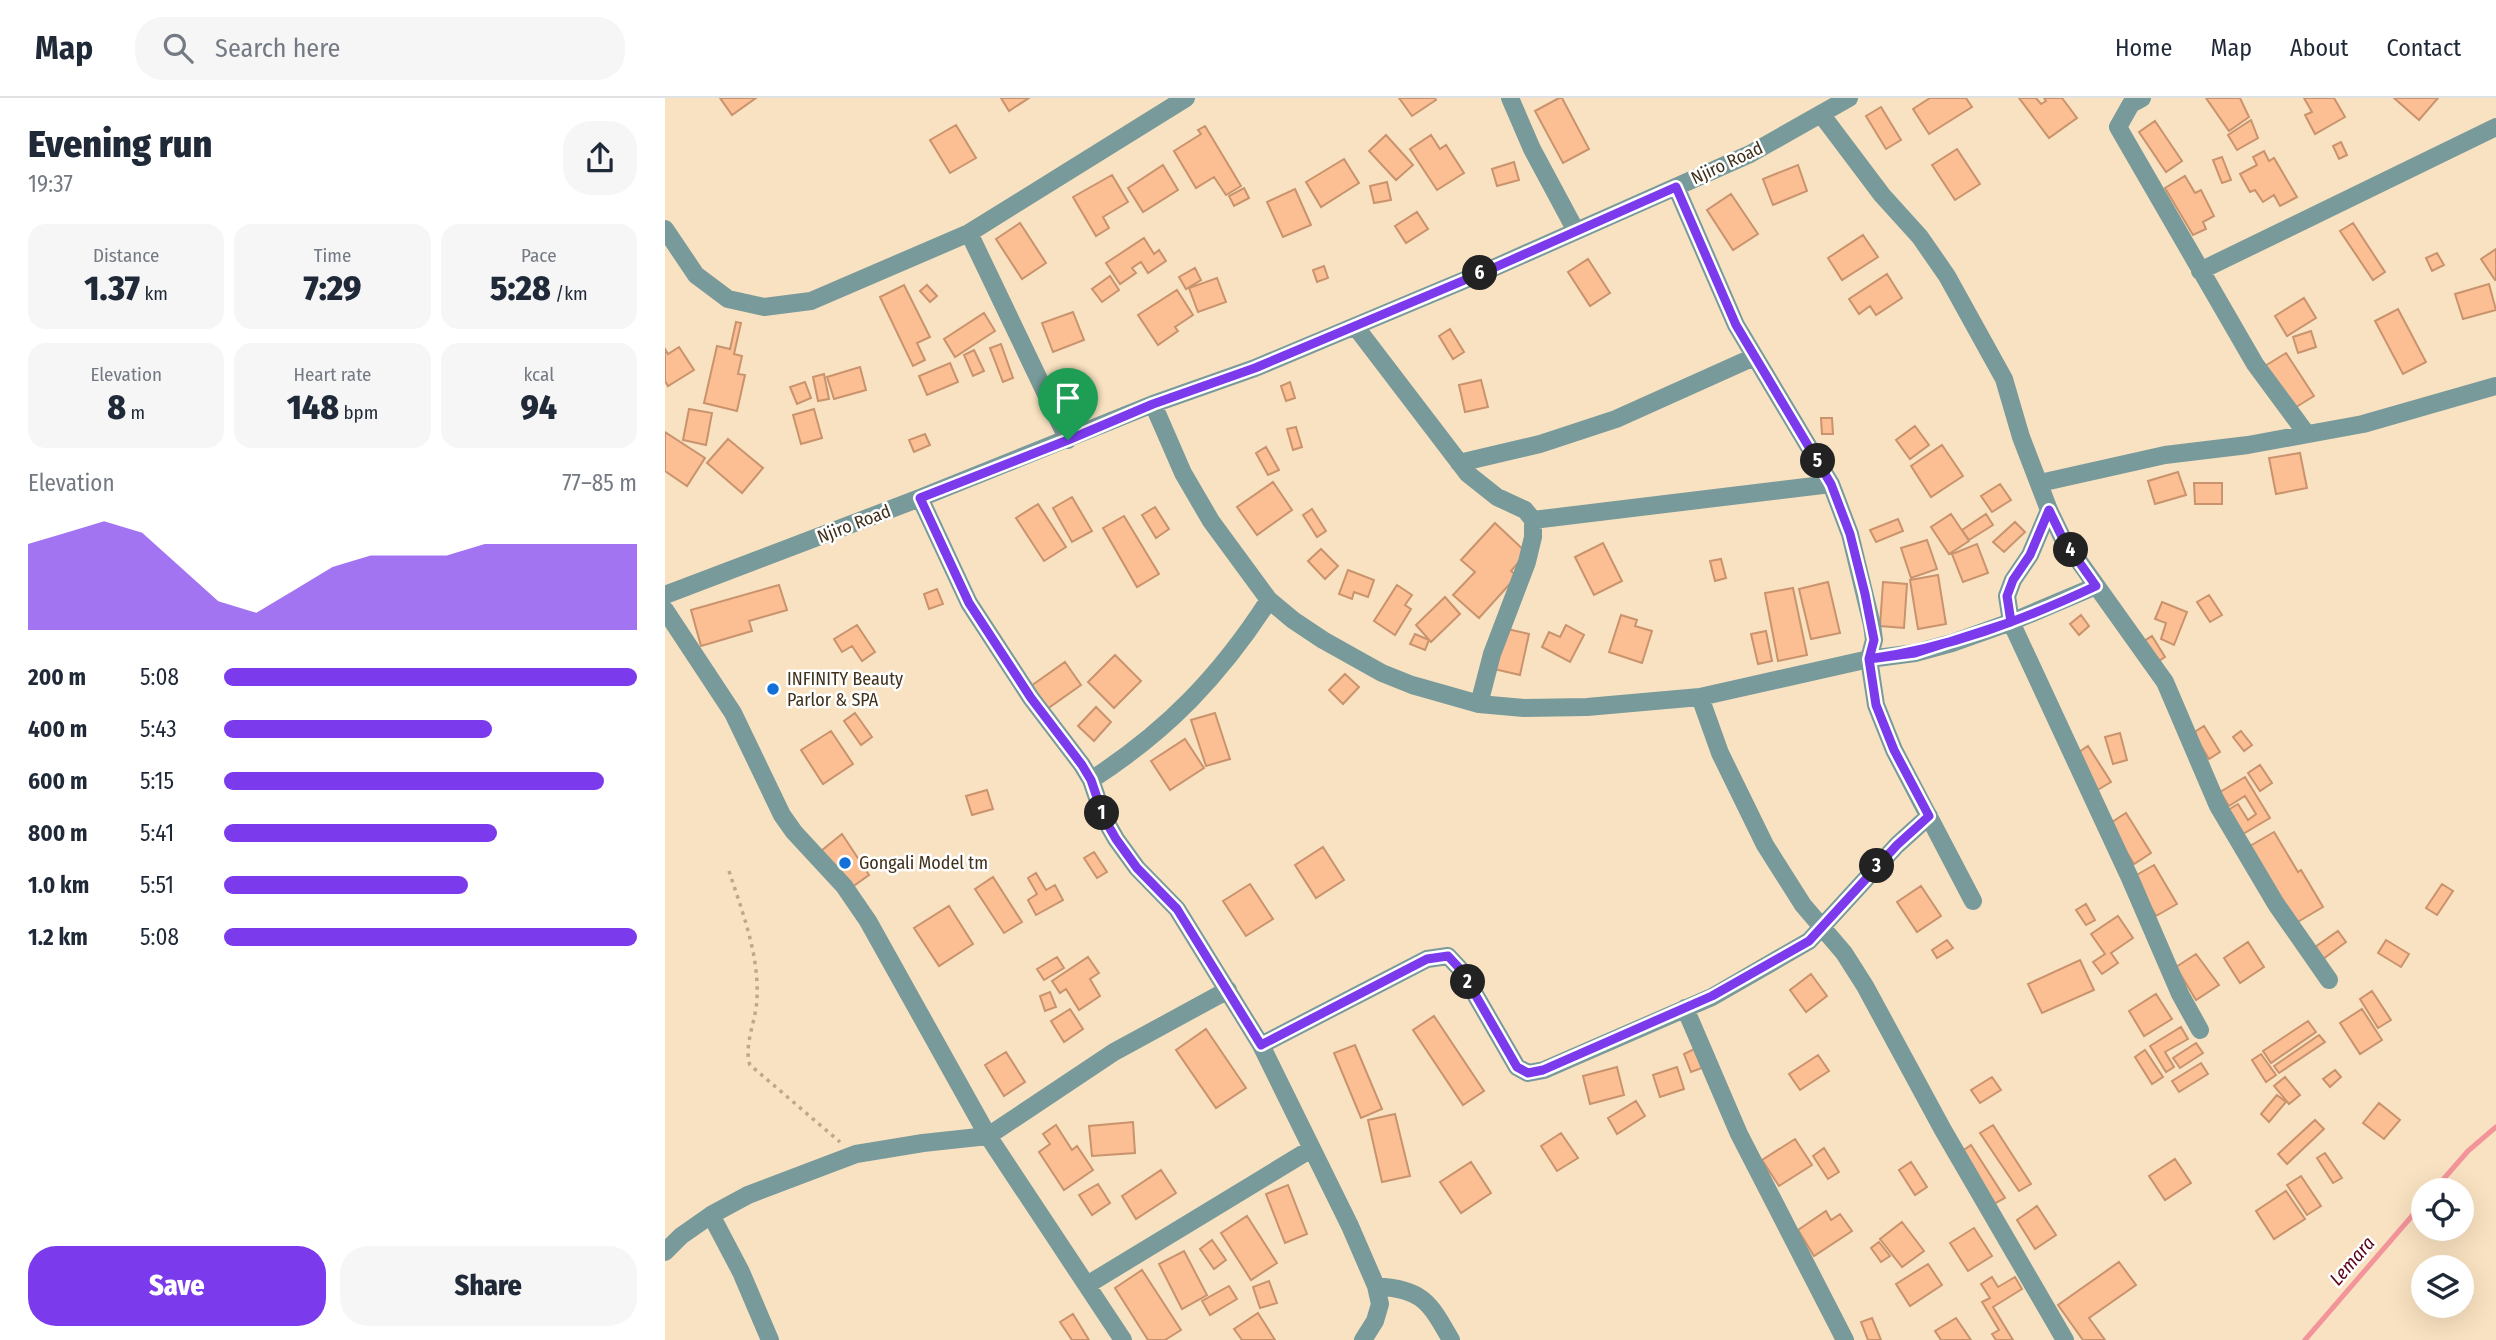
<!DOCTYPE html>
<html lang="en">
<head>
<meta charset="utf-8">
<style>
	body { margin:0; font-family:"Fira Sans Condensed",sans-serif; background:#f6f6f7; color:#1f2937; height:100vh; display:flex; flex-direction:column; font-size:26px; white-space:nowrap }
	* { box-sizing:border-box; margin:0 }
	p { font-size:23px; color:#747a83 }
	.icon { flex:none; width:38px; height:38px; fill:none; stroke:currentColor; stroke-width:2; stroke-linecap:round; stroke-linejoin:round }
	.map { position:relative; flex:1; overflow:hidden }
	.drawer { display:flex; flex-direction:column; background:#fff; width:665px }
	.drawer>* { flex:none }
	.tools { position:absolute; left:1746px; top:1080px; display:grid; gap:14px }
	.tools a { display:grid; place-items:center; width:63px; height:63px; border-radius:50%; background:#fff; box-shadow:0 7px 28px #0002; font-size:35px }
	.pin { position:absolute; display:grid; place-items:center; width:60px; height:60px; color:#fff; margin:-72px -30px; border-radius:50% 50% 50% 0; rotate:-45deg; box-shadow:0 0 7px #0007 }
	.pin .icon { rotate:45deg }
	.km { position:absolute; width:35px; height:35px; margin:-18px; border-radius:50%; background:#222; color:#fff; font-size:19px; line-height:35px; text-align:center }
	.round { display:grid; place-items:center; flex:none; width:74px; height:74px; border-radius:28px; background:#f6f6f7 }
	.overview { display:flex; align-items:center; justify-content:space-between; height:119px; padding:0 28px }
	h1 { font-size:38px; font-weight:800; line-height:52px }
	.metrics { display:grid; grid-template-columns:repeat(3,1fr); gap:10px; height:119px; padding:7px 28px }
	.metrics div { display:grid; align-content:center; border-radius:18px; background:#f6f6f7; text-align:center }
	.metrics b { font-size:35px; font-weight:800 }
	.metrics small { font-size:19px; font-weight:400 }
	.metrics p { font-size:19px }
	.chart { height:196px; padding:14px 28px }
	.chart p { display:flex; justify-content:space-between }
	.chart svg { width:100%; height:126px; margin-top:7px; fill:#7c3aed; opacity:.7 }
	.button { display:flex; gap:14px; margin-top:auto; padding:14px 28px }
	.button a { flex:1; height:80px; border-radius:28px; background:#7c3aed; color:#fff; font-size:28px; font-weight:800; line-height:80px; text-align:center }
	.button a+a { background:#f6f6f7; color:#1f2937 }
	ul { padding:0 28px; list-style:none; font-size:23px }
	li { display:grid; grid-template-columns:112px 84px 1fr; align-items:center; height:52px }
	li i { height:18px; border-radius:9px; background:#7c3aed }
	header { display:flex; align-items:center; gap:42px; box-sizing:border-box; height:98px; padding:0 35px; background:#fff; border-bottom:2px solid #e0e1e3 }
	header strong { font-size:33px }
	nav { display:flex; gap:38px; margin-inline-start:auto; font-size:24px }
	.search { width:490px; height:63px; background:#f6f6f7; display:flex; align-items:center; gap:18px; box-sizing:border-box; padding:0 24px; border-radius:28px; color:#747a83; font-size:26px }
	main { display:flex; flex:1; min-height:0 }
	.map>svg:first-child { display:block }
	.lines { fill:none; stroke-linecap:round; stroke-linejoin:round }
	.stream { stroke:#f2949a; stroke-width:5 }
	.building { fill:#fcbe93; stroke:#c9936d; stroke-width:2 }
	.path { stroke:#bca88a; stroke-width:3.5; stroke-dasharray:3.5 5; stroke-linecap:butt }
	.minor { stroke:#789a9a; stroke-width:18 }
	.route-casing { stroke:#fff; stroke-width:14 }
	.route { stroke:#7c3aed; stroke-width:9 }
	.poi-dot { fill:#1370d9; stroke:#fff; stroke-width:2.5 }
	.labels { text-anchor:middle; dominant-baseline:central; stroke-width:5; stroke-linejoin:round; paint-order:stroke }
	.street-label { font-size:18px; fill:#41311b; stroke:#fff }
	.poi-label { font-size:18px; fill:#41311b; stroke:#fff; text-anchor:start }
	.water-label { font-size:19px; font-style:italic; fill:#5b0519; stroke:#fff }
</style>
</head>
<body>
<header>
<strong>Map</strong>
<div class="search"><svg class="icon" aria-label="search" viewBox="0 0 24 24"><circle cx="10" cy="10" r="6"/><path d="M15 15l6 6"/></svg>Search here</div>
<nav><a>Home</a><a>Map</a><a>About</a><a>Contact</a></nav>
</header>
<main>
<section class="drawer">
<div class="overview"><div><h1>Evening run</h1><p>19:37</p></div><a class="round"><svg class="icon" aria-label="share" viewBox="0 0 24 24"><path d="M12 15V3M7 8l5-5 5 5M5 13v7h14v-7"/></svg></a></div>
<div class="metrics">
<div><p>Distance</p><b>1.37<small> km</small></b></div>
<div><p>Time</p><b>7:29</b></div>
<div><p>Pace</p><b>5:28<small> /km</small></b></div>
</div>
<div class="metrics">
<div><p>Elevation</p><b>8<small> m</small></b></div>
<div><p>Heart rate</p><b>148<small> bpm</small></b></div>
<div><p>kcal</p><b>94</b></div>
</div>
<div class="chart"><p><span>Elevation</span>77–85 m</p>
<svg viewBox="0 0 160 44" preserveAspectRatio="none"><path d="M0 44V14L10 10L20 6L30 10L40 22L50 34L60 38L70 30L80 22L90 18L100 18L110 18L120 14L130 14L140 14L150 14L160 14V44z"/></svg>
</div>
<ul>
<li><b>200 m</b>5:08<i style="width:100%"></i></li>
<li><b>400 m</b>5:43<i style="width:65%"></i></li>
<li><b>600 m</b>5:15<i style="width:92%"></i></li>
<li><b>800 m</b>5:41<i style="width:66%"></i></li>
<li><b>1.0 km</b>5:51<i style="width:59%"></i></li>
<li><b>1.2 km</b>5:08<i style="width:100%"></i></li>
</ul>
<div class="button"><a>Save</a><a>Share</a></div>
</section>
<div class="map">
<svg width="1831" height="1242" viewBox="0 0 1831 1242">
	<rect width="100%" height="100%" fill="#f9e2c1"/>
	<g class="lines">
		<path class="stream" d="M1769,1092L1803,1053L1831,1029
			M1640,1242L1759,1104"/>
	</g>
	<path class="building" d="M55,0H91L67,17Z
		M336,0H364L344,13Z
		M734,0H770L771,2L747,18Z
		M894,0H897L924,51L898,65L870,13Z
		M1265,0H1301L1307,9L1264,36L1248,11Z
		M1354,0H1371L1376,6L1381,3L1379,0H1397L1412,20L1384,40Z
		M1541,0H1575L1584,19L1564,33Z
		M1639,0H1669L1680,19L1650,36L1640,17L1647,14Z
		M1729,0H1773L1754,22Z
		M1216,9L1236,42L1221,51L1201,18Z
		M1586,22L1593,40L1572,52L1563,37Z
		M1490,23L1517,63L1501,74L1474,34Z
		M291,27L311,60L285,75L265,42Z
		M540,28L576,88L561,97L549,79L531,90L509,53L536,36L533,32Z
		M721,37L748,67L731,82L704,53Z
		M766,37L775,51L781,47L799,75L772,92L745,51Z
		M1676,44L1682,57L1674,61L1668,48Z
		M1292,51L1315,86L1290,102L1267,67Z
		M1599,53L1604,63L1609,60L1632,99L1615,108L1609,97L1598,104L1590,92L1585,94L1575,76L1592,67L1588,59Z
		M1557,59L1566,82L1557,85L1548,62Z
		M679,61L694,85L656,109L641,84Z
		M849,64L854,82L832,88L827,71Z
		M498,67L513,92L478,114L463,90Z
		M1133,67L1142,93L1108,107L1098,81Z
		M447,77L463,104L438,119L444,130L431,138L408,99Z
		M1520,78L1530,95L1536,92L1549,118L1538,124L1541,131L1528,137L1500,90Z
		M722,84L726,102L709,105L705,88Z
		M579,90L584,100L569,108L564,98Z
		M630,91L646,127L618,139L602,104Z
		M1066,96L1093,136L1068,152L1042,112Z
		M752,114L763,131L741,145L730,128Z
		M355,125L381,165L357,181L331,141Z
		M1688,125L1720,174L1708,182L1675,133Z
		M1198,137L1213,159L1177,182L1163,160Z
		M479,140L489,156L494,152L501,163L483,175L476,164L467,170L471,175L455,186L441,165Z
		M1831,151V181L1830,182L1816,161Z
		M1772,155L1779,167L1767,173L1761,160Z
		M923,161L945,195L925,208L903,174Z
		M659,168L663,180L652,184L648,172Z
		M530,170L536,182L521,191L514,179Z
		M1222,176L1237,200L1211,217L1205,208L1194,216L1184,201Z
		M445,178L454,192L437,204L427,191Z
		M552,180L561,204L533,214L524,190Z
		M1824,186L1831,212L1798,221L1790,196Z
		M239,187L265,239L252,245L260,262L248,268L215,199Z
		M262,187L272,198L265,204L255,193Z
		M512,192L528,217L510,229L513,233L493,247L473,217Z
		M1639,200L1651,220L1622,238L1610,218Z
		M1733,211L1761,264L1738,276L1710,223Z
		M408,214L419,242L388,254L377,225Z
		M319,215L330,233L290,259L279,241Z
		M71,224L76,225L69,256L77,258L73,276L80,277L72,313L39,305L52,248L65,251Z
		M785,231L799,254L788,261L774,238Z
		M1646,233L1651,249L1633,255L1628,239Z
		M336,246L348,280L338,284L325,250Z
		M14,249L29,272L3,288L0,283V251L3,256Z
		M309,252L319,273L308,278L299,257Z
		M1621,255L1649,298L1628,311L1600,268Z
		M285,265L293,284L262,297L254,278Z
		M195,269L201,292L169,301L162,279Z
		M159,276L164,301L153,303L148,279Z
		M816,282L823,309L800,314L794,287Z
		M140,284L146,300L132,306L125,289Z
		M625,284L630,300L621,303L616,288Z
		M24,311L47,315L41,347L18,342Z
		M149,311L157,340L136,346L128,317Z
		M1156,320H1167L1168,336H1157Z
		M1250,328L1264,347L1245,361L1231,342Z
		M631,329L637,349L628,352L622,331Z
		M0,334L40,360L22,388L0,373Z
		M260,336L265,347L249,354L244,342Z
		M63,341L98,370L77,395L42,365Z
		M1277,347L1298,378L1266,399L1246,368Z
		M601,349L614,372L603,377L591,355Z
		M1635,355L1642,390L1611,396L1604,360Z
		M1513,374L1521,397L1490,406L1483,383Z
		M608,384L627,412L592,437L572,409Z
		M1529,385H1557V406H1530Z
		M1335,386L1346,402L1327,414L1316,398Z
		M407,399L427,433L407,444L388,410Z
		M373,406L401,449L379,463L351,420Z
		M490,409L504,431L491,440L477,417Z
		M647,411L661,433L652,439L638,417Z
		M1286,416L1304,443L1284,456L1266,429Z
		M1321,416L1328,427L1304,442L1297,432Z
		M459,418L494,476L472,489L438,430Z
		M1233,421L1238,433L1211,444L1205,432Z
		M1350,424L1360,434L1339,454L1328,444Z
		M830,425L862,455L846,473L852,478L814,520L788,497L810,474L796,462Z
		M1262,442L1272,471L1246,480L1236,450Z
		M938,445L957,483L929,497L910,459Z
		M1312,446L1323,475L1298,484L1287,456Z
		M656,451L673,468L660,481L643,463Z
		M1056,461L1061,480L1050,483L1045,463Z
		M683,472L709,482L703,499L689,494L687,501L674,496Z
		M1273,477L1281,526L1253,531L1245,482Z
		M1163,484L1175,535L1146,541L1134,491Z
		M1218,484L1242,486L1239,530L1215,528Z
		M114,487L122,512L84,523L87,533L36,548L26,512Z
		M732,487L747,497L740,507L746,511L730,537L709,523Z
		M1128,490L1142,557L1113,563L1100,495Z
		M272,491L278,506L264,511L259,496Z
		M1544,497L1557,517L1545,524L1532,504Z
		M780,499L795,516L766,544L751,527Z
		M1497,504L1522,514L1509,547L1496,541L1501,525L1490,521Z
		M956,517L972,522L970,528L987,533L977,565L944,554Z
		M1416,517L1424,528L1414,537L1405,526Z
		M192,527L210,554L197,563L187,548L177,554L169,541Z
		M901,527L919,537L905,564L877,549L884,534L895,539Z
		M838,530L864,536L855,577L829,571Z
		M1101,533L1107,563L1093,566L1086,536Z
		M750,536L764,542L760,552L745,546Z
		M1487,538L1500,559L1489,566L1476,545Z
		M450,557L476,583L449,610L423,584Z
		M400,564L416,587L382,611L366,588Z
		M680,576L694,589L678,606L664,592Z
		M431,609L446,624L429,643L413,628Z
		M190,615L207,639L196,647L179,623Z
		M550,615L565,661L541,668L526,622Z
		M1539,628L1555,654L1544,661L1528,635Z
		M166,633L188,666L158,686L136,652Z
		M1576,633L1587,647L1579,653L1568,639Z
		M1455,635L1462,662L1448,666L1440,639Z
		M520,641L539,670L505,692L486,663Z
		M1423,648L1446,684L1431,693L1408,658Z
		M1595,667L1607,685L1595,693L1583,675Z
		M1580,679L1605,720L1578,736L1563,712L1573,706L1583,722L1591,716L1580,698L1564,708L1555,694Z
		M322,692L328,711L307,717L301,698Z
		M1461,715L1486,755L1469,766L1444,726Z
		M1609,734L1633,774L1636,772L1658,809L1631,825L1585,748Z
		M177,736L204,777L183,792L156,753Z
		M658,749L679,782L651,800L630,767Z
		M429,754L442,774L432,780L419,760Z
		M1489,767L1512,806L1491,818L1468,779Z
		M371,775L381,792L390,787L398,802L371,817L363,802L372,796L363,780Z
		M328,779L357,824L339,835L310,791Z
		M585,786L608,821L581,838L558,803Z
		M1777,786L1788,793L1772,817L1761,810Z
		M1256,788L1276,818L1252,834L1232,804Z
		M1421,806L1430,822L1421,827L1411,812Z
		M284,808L308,846L274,868L249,830Z
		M1453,818L1468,840L1446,855L1453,865L1437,876L1428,864L1440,856L1426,836Z
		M1673,833L1681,844L1658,861L1650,849Z
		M1282,842L1288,850L1272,860L1267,852Z
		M1721,842L1744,856L1736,869L1713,855Z
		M1583,844L1599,869L1575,885L1559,860Z
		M1531,856L1554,887L1531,902L1511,869Z
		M392,859L399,870L379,882L372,871Z
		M423,859L434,875L425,881L435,898L414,912L401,891L395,895L387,883Z
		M1415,862L1429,892L1377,915L1363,886Z
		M1146,876L1162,898L1141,914L1125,892Z
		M1707,893L1726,922L1713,930L1695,901Z
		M385,894L391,909L380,913L375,898Z
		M1491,896L1507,921L1479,938L1464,913Z
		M405,911L418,931L399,944L386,923Z
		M1697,911L1717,942L1695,956L1675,925Z
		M769,918L819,993L798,1007L748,932Z
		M1643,923L1651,934L1606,965L1598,953Z
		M1516,929L1523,941L1500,954L1509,969L1501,974L1485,948Z
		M541,931L581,990L551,1010L511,952Z
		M1654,937L1660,944L1614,975L1609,968Z
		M1531,945L1538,955L1515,970L1508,960Z
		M690,947L717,1011L696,1020L669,955Z
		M1029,951L1037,970L1026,974L1019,956Z
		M1480,952L1498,979L1487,986L1470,959Z
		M341,954L360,984L339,998L320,967Z
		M1596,956L1611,977L1601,984L1587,962Z
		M1153,957L1164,973L1135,992L1124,976Z
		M1536,965L1543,976L1514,994L1507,983Z
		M952,969L959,997L925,1006L918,978Z
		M1012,969L1019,991L995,999L988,977Z
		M1670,972L1676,979L1665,989L1658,981Z
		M1327,979L1336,992L1315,1005L1306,992Z
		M1620,979L1635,997L1624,1006L1609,988Z
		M1612,997L1621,1004L1604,1024L1596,1016Z
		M971,1003L980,1018L952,1036L943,1020Z
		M1714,1005L1735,1022L1719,1041L1698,1025Z
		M730,1016L745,1078L717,1084L703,1022Z
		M1650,1022L1659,1031L1622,1066L1613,1056Z
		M468,1024L470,1055L427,1058L424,1028Z
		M391,1027L407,1052L412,1048L428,1072L399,1092L374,1054L385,1046L378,1036Z
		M1328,1027L1366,1086L1354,1093L1315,1035Z
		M896,1035L913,1060L892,1073L876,1048Z
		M1130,1041L1147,1067L1114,1088L1097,1062Z
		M1306,1047L1340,1100L1329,1106L1296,1054Z
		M1159,1050L1174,1074L1163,1081L1148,1058Z
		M1660,1055L1677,1080L1668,1085L1652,1060Z
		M1510,1061L1526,1085L1500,1102L1484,1078Z
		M806,1064L826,1095L796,1115L775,1084Z
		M1246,1064L1262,1089L1250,1097L1234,1072Z
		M496,1072L511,1095L471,1121L457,1098Z
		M1636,1078L1656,1108L1642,1117L1622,1087Z
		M433,1086L445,1105L427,1117L414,1097Z
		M623,1087L642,1136L620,1145L601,1096Z
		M1621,1093L1640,1121L1609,1141L1591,1113Z
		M1372,1108L1391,1137L1370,1151L1352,1122Z
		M1161,1113L1166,1122L1175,1116L1187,1133L1149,1158L1133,1132Z
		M582,1118L612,1165L586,1182L556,1135Z
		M1237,1124L1259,1153L1237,1169L1215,1141Z
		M1309,1130L1327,1158L1303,1173L1285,1145Z
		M547,1142L561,1162L549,1171L535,1151Z
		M1214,1144L1225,1158L1216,1164L1206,1150Z
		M519,1153L542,1197L517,1211L494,1166Z
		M1454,1164L1471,1187L1424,1220L1440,1242H1418L1393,1207Z
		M1263,1166L1277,1187L1245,1208L1231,1186Z
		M477,1172L516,1232L500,1242H483L450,1190Z
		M1327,1179L1333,1189L1350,1179L1357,1191L1328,1209L1348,1242H1331L1327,1236L1334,1232L1317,1204L1325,1200L1316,1186Z
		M604,1183L612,1205L595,1210L588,1189Z
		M564,1188L572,1201L545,1217L537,1203Z
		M593,1215L610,1242H577L569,1231Z
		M408,1216L424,1242H407L395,1224Z
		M1207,1220L1216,1242H1203L1196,1224Z
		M1291,1220L1306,1242H1276L1270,1233Z"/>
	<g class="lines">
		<path class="path" d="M64,773C77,813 94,856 92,899C92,921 78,947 85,967L175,1044"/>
		<path class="minor" d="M845,0L867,51L911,133
			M1477,0L1466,6L1453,29L1590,266L1641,335
			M1156,16L1217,97L1255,139L1282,178L1339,281L1356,339L1384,412L1398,441L1500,584L1553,708L1611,806L1664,882
			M1011,89L1071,227L1166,386L1185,436L1207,527L1209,542L1204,561L1211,607L1229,652L1308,803
			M0,131L31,177L63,201L99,209L146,203L304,135L521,0
			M304,135L403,342
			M1535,173L1831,29
			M690,228L803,376L832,399L860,412L868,422V439L862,464L827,556L814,606
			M488,306L518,375L546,423L604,502L628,522L658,542L717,575L747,587L814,606L859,610L922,609L1035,599L1204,561L1250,555L1287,545L1346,524L1431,488
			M794,365L875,346L951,321L1089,259
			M1375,385L1500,357L1583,347L1698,326L1831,288
			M255,400L304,505L366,600L417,667L426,682L439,720L451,741L472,770L512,811L596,947L685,1128L711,1188L715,1206L710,1223L698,1242
			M1384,412L1365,457L1348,482L1342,498L1346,524L1464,778L1515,896L1535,932
			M868,422L1166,386
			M0,497L255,400L488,306L590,270L826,171L1085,56L1184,0
			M0,512L68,615L117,717L129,734L179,788L203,823L323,1038L458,1242
			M1035,599L1055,655L1100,747L1138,807L1179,855L1200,888L1278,1032L1400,1242
			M426,682C502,633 555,578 604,502
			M1020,910L1074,1036L1180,1242
			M596,947L762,861L783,858L796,872L852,969L863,975L879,972L1047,899L1144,843L1232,747L1264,718
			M46,1117L76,1174L105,1242
			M0,1154L16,1138L46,1117L83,1097L191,1056L258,1045L323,1038L449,954L563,892
			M422,1187L646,1051
			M711,1188C758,1192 764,1203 786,1242"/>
	</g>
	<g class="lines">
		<g class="route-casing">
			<path id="route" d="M403,342L255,400L304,505L366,600L417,667L426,682L439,720L451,741L472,770L512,811L596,947L762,861L783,858L796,872L852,969L863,975L878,972L1047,898L1144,843L1232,747L1264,718L1229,652L1211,607L1204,561C1284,550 1358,522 1431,488L1398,441L1384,412L1365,457L1348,482L1342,498L1346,524L1250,555L1204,561L1209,542L1200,496L1185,436L1166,386L1071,227L1011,89L826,171L590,270L488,306L403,342"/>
		</g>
		<use href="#route" class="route"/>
	</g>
	<g class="poi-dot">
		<circle cx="108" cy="591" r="7"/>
		<circle cx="180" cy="765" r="7"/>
	</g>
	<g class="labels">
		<g class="street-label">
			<text transform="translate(1062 65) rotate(-25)">Njiro Road</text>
			<text transform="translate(189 426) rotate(-21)">Njiro Road</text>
		</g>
		<g class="poi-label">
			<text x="122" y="581">INFINITY Beauty<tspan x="122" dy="21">Parlor &amp; SPA</tspan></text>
			<text x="194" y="765">Gongali Model tm</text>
		</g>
		<g class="water-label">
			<text transform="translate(1687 1163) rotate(-49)">Lemara</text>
		</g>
	</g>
</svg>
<div class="tools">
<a><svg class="icon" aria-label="locate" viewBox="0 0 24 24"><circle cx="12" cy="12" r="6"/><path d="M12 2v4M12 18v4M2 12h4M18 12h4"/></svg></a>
<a><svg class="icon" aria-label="layers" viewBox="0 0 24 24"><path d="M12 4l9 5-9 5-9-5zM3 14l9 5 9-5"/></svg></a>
</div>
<div class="pin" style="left:403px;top:342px;background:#1e9e55"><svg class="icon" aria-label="arrive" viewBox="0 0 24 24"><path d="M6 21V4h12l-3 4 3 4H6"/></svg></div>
<b class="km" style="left:437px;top:715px">1</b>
<b class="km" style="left:803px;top:884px">2</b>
<b class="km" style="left:1212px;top:768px">3</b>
<b class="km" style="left:1406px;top:452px">4</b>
<b class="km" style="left:1153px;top:363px">5</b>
<b class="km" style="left:815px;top:175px">6</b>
</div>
</main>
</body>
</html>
